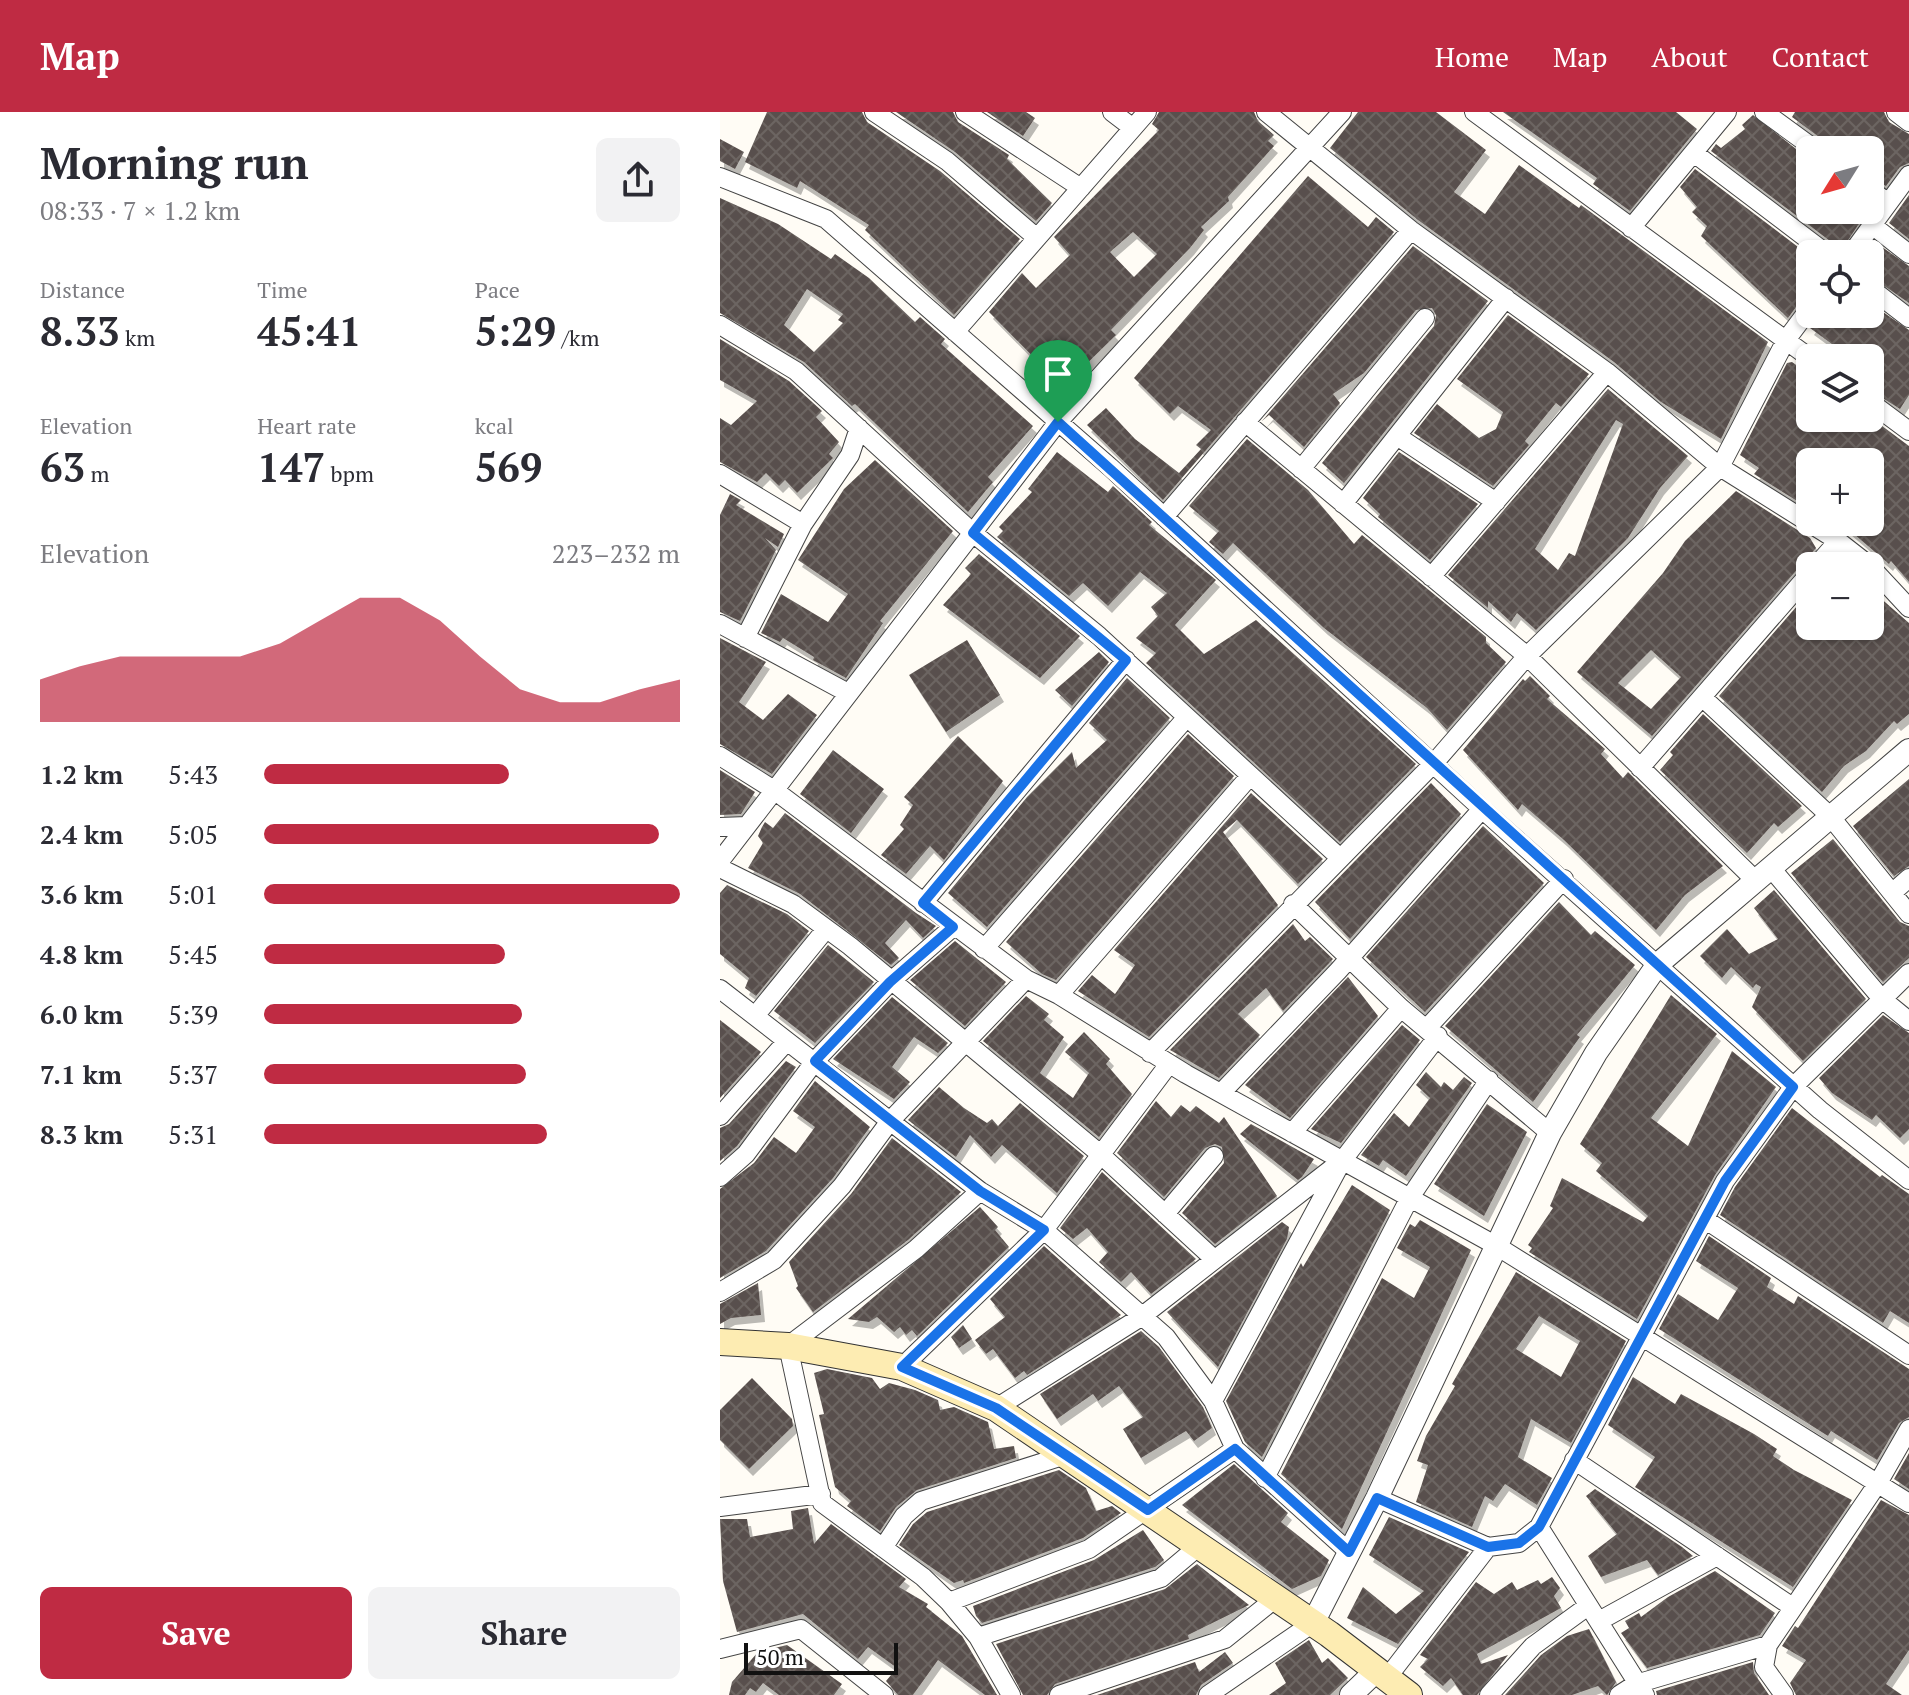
<!DOCTYPE html>
<html lang="en">
<head>
<meta charset="utf-8">
<style>
	body { margin:0; font-family:"PT Serif",serif; background:#f2f2f3; color:#2b2b33; height:100vh; display:flex; flex-direction:column; font-size:30px; white-space:nowrap }
	* { box-sizing:border-box; margin:0 }
	p { font-size:26px; color:#7c7c81 }
	.icon { flex:none; width:44px; height:44px; fill:none; stroke:currentColor; stroke-width:2; stroke-linecap:round; stroke-linejoin:round }
	.map { position:relative; flex:1; overflow:hidden }
	.sheet { display:flex; flex-direction:column; background:#fff; width:720px }
	.sheet>* { flex:none }
	.needle { width:52px; rotate:233deg }
	.fabs { position:absolute; left:1076px; top:24px; display:grid; gap:16px }
	.fabs a { display:grid; place-items:center; width:88px; height:88px; border-radius:12px; background:#fff; box-shadow:0 2px 6px #0004; font-size:40px }
	.scale { position:absolute; left:24px; bottom:20px; width:154px; box-sizing:border-box; padding-left:8px; border:4px solid #111; border-top:0; font-size:22px; line-height:28px; white-space:nowrap; color:#111; -webkit-text-stroke:6px #fff; paint-order:stroke }
	.pin { position:absolute; display:grid; place-items:center; width:68px; height:68px; color:#fff; margin:-82px -34px; border-radius:50% 50% 50% 0; rotate:-45deg; box-shadow:0 0 8px #0007 }
	.pin .icon { rotate:45deg }
	.round { display:grid; place-items:center; flex:none; width:84px; height:84px; border-radius:12px; background:#f2f2f3 }
	.headline { display:flex; align-items:center; justify-content:space-between; height:136px; padding:0 40px }
	h1 { font-size:44px; font-weight:700; line-height:60px }
	.figures { display:grid; grid-template-columns:repeat(3,1fr); gap:12px; height:136px; padding:8px 40px }
	.figures div { display:grid; align-content:center }
	.figures b { font-size:40px; font-weight:700 }
	.figures small { font-size:22px; font-weight:400 }
	.figures p { font-size:22px }
	.chart { height:224px; padding:16px 40px }
	.chart p { display:flex; justify-content:space-between }
	.chart svg { width:100%; height:144px; margin-top:8px; fill:#bf2b43; opacity:.7 }
	.cta { display:flex; gap:16px; margin-top:auto; padding:16px 40px }
	.cta a { flex:1; height:92px; border-radius:12px; background:#bf2b43; color:#fff; font-size:32px; font-weight:700; line-height:92px; text-align:center }
	.cta a+a { background:#f2f2f3; color:#2b2b33 }
	ul { padding:0 40px; list-style:none; font-size:26px }
	li { display:grid; grid-template-columns:128px 96px 1fr; align-items:center; height:60px }
	li i { height:20px; border-radius:10px; background:#bf2b43 }
	header { display:flex; align-items:center; gap:48px; box-sizing:border-box; height:112px; padding:0 40px; background:#bf2b43; color:#fff }
	header strong { font-size:38px }
	nav { display:flex; gap:44px; margin-inline-start:auto; font-size:28px }
	main { display:flex; flex:1; min-height:0 }
	.map>svg:first-child { display:block }
	.building { fill:url(#building-cross-hatch); fill-rule:evenodd; filter:url(#shadow) }
	.lines { fill:none; stroke-linecap:round; stroke-linejoin:round }
	.minor-casing { stroke:#444; stroke-width:20 }
	.tertiary-casing { stroke:#444; stroke-width:24 }
	.secondary-casing { stroke:#333; stroke-width:28 }
	.minor { stroke:#fff; stroke-width:18 }
	.tertiary { stroke:#fff; stroke-width:22 }
	.secondary { stroke:#fdecb2; stroke-width:26 }
	.route-casing { stroke:#fff; stroke-width:16 }
	.route { stroke:#1a73e8; stroke-width:10 }
</style>
</head>
<body>
<header>
<strong>Map</strong>
<nav><a>Home</a><a>Map</a><a>About</a><a>Contact</a></nav>
</header>
<main>
<section class="sheet">
<div class="headline"><div><h1>Morning run</h1><p>08:33 · 7 × 1.2 km</p></div><a class="round"><svg class="icon" aria-label="share" viewBox="0 0 24 24"><path d="M12 15V3M7 8l5-5 5 5M5 13v7h14v-7"/></svg></a></div>
<div class="figures">
<div><p>Distance</p><b>8.33<small> km</small></b></div>
<div><p>Time</p><b>45:41</b></div>
<div><p>Pace</p><b>5:29<small> /km</small></b></div>
</div>
<div class="figures">
<div><p>Elevation</p><b>63<small> m</small></b></div>
<div><p>Heart rate</p><b>147<small> bpm</small></b></div>
<div><p>kcal</p><b>569</b></div>
</div>
<div class="chart"><p><span>Elevation</span>223–232 m</p>
<svg viewBox="0 0 160 44" preserveAspectRatio="none"><path d="M0 44V31L10 27L20 24L30 24L40 24L50 24L60 20L70 13L80 6L90 6L100 13L110 24L120 34L130 38L140 38L150 34L160 31V44z"/></svg>
</div>
<ul>
<li><b>1.2 km</b>5:43<i style="width:59%"></i></li>
<li><b>2.4 km</b>5:05<i style="width:95%"></i></li>
<li><b>3.6 km</b>5:01<i style="width:100%"></i></li>
<li><b>4.8 km</b>5:45<i style="width:58%"></i></li>
<li><b>6.0 km</b>5:39<i style="width:62%"></i></li>
<li><b>7.1 km</b>5:37<i style="width:63%"></i></li>
<li><b>8.3 km</b>5:31<i style="width:68%"></i></li>
</ul>
<div class="cta"><a>Save</a><a>Share</a></div>
</section>
<div class="map">
<svg width="1189" height="1583" viewBox="0 0 1189 1583">
	<defs>
		<pattern id="building-cross-hatch" width="8" height="8" patternUnits="userSpaceOnUse" patternTransform="scale(2)"><rect width="8" height="8" fill="#59504d"/><path d="M0 0l8 8M0 8l8-8" fill="none" stroke="#6c6562"/></pattern>
		<filter id="shadow"><feDropShadow dx="4" dy="7" stdDeviation="0" flood-color="#0004"/></filter>
	</defs>
	<rect width="100%" height="100%" fill="#fffcf5"/>
	<path class="building" d="M47,0H142L147,10L220,59L300,127L234,203L145,118L149,113L80,69L77,76L25,50Z
		M176,0H233L238,10L289,43L287,47L332,91L316,109L235,40Z
		M267,0H306L315,6L303,24Z
		M439,0H534L538,9L554,23L548,29L554,34L508,85L509,89L481,115L484,118L470,136L391,218L396,223L343,275L269,200L302,161L316,176L350,143L334,125L439,18L432,12ZM413,120L437,142L414,165L390,140Z
		M638,0H716L766,38L734,80L765,102L799,53L859,96L861,93L1048,230L1001,327L941,290L894,250L698,108L610,36Z
		M783,0H956L977,17L910,99L873,72L877,66Z
		M1075,0H1164L1169,10L1189,22V51L1180,55L1166,74L1150,65V38H1108L1103,28L1072,5Z
		M1033,3L1090,48V98H1148L1119,142L1114,132L991,39L996,32L1001,36L1025,17L1022,13Z
		M0,27L24,40L15,57L0,49Z
		M975,57L1090,144V184L1081,188L1068,206L981,124L987,114L972,100L977,95L960,75Z
		M588,64L648,115L656,105L674,120L443,388L367,313L386,296L415,327L459,361L481,337L476,333L491,318L458,294L450,302L414,266Z
		M1189,83V127L1169,111Z
		M0,86L58,112L111,147L115,142L149,166L195,210L200,205L225,227L221,232L313,314L268,365L273,370L248,400L135,292L132,294L84,250L0,201ZM87,177L123,202L118,208L123,211L94,240L64,213Z
		M1155,130L1189,154V191L1150,164V142H1146Z
		M693,134L768,189L624,371L602,351L714,214L716,203L712,196L696,198L644,261L613,282L620,291L584,335L549,303L542,309Z
		M1150,191L1189,218V283L1180,297L1150,278V262L1163,246H1131L1090,216L1100,202H1136L1150,212Z
		M788,203L869,262L841,295L836,291L805,329L809,333L773,374L694,321L717,292L759,326L776,317L783,300L737,267Z
		M0,227L69,269L102,299L96,305L119,330L109,342L113,346L77,381L65,368L59,374L46,361L37,370L0,350V306L11,313L37,289L0,268Z
		M1072,250L1090,263V306L1150,305L1189,334V470L1171,449L1169,452L1120,410H1150V350H1090V397L1034,362L1039,356L1020,343L1067,251Z
		M888,277L968,344L940,376L908,426L816,518L797,501L791,510L768,489V496L728,463ZM896,308L903,312L855,444L849,441L838,458L815,437Z
		M527,327L588,378L634,432L642,423L766,525V531L786,550L727,618L707,596L604,516L513,431L503,442L489,430L499,419L469,394Z
		M337,340L388,380L393,374L432,410L429,413L496,468L455,513L484,542L536,508L696,652L620,730L426,551L436,541L416,526L438,504L431,495L447,481L420,460L388,494L363,471L349,484L277,425L283,419L279,415L312,380L308,377Z
		M679,340L758,392L710,448L658,405L660,402L643,386Z
		M155,348L233,419L160,509L163,511L126,566L93,548L94,545L63,526L60,530L41,521L61,482L108,510L128,482L78,448L124,377Z
		M1016,379L1090,426L1096,436L932,624L857,560L943,461L965,429ZM931,538L961,565L931,597L898,571Z
		M10,382L21,388L16,393L64,422L58,435L45,426L56,438L20,509L0,500V403Z
		M259,442L360,524L320,566L223,493L251,462L245,456Z
		M1150,477L1189,511V602L1177,612L1174,609L1146,639L1124,654L1102,680L999,584L1090,479V514H1150Z
		M0,526L46,550L19,590L43,608L68,582L97,603L52,662L0,632Z
		M247,528L280,583L226,620L189,563Z
		M379,540L389,550L352,594L335,578Z
		M810,564L830,584L827,587L885,637L881,642L903,666L908,660L1003,754L965,783L936,818L844,728L802,692L798,698L743,638L803,567L805,569Z
		M407,566L450,606L267,815L228,781L307,685L352,640L356,656L387,628L369,611Z
		M983,602L1082,694L1058,715L1054,711L1027,741L940,658L953,643L950,640Z
		M468,622L514,664L336,868L322,862L286,830Z
		M238,624L283,669L224,748L210,734L186,762L161,743L184,717L180,713L193,693L184,685Z
		M113,638L164,677L131,721L80,682Z
		M0,658L35,680L21,702L0,703Z
		M1189,667V754L1174,764L1133,714Z
		M711,671L741,702L630,827L595,790Z
		M531,681L603,747L578,772L517,708L503,720L558,793L429,925L358,879L372,863L395,882L415,853L394,838Z
		M65,701L196,801L216,814L203,826L186,808L165,831L179,846L171,853L80,782L28,756L43,731L38,724L42,715L45,710L53,716Z
		M763,714L824,771L705,900L646,845Z
		M1113,727L1180,810L1189,814V846L1163,870L1071,761Z
		M7,773L67,802L89,819L36,884L25,876L29,866L0,842V781Z
		M1054,778L1146,887L1083,949L1032,895L1041,875L1036,872L1033,876L1011,855L1002,866L980,844L1007,817L1029,842L1058,827L1034,796Z
		M839,790L871,823L875,819L915,853L857,923L860,925L813,990L725,914Z
		M573,812L585,829L590,825L613,847L563,899L546,876L518,902L540,923L499,966L450,938Z
		M235,829L286,870L245,914L190,868Z
		M108,833L154,870L95,931L54,899Z
		M628,865L658,904L570,1006L525,973Z
		M951,883L997,922L931,1006L968,1034L1012,939L1056,975L995,1063L917,1207L809,1140L812,1136L808,1133L833,1096L830,1094L842,1066L923,1110L928,1104L876,1059L882,1051L860,1032Z
		M306,884L329,902L324,908L344,925L320,961L353,986L369,961L345,940L364,920L390,947L386,952L412,982L379,1025L263,929Z
		M172,885L228,931L218,941L194,925L172,955L190,970L174,987L113,947Z
		M1163,903L1189,921V1017L1180,1026L1156,1003L1152,1008L1112,981L1099,966Z
		M0,908L41,940L0,986Z
		M682,913L700,928L621,1031L591,1017Z
		M66,949L76,955L17,1034L0,1049V1016L9,1012Z
		M706,960L721,975L724,970L733,978L744,965L752,971L686,1064L663,1048L659,1054L641,1043L674,1001L689,1015L710,986L696,973Z
		M95,969L150,1015L113,1066L46,1139L0,1166V1077L34,1051L54,1025L76,1041L95,1015L73,999Z
		M219,975L244,996L267,1011L272,1007L278,1014L300,991L364,1044L337,1081L282,1033L271,1045L250,1023L236,1045L188,1008Z
		M436,989L451,1005L461,993L470,1000L476,994L499,1011L504,1005L557,1084L495,1132L462,1101L504,1051L502,1035L495,1032L485,1036L444,1085L397,1041Z
		M767,992L807,1020L764,1104L714,1072Z
		M1072,996L1160,1065L1162,1063L1189,1082V1211L1170,1199L1163,1211L1000,1103L1015,1075Z
		M531,1012L594,1047L582,1065L578,1068L520,1022Z
		M172,1026L241,1080L188,1128L93,1200L76,1176L78,1174L69,1150L131,1082Z
		M382,1060L476,1147L431,1182L411,1160L401,1170L379,1150L388,1140L367,1116L353,1127L340,1116Z
		M632,1073L670,1098L542,1345L525,1330L506,1289L581,1151L583,1155Z
		M260,1095L278,1115L275,1118L289,1135L197,1224L192,1218L186,1223L180,1215L174,1220L157,1205L149,1210L128,1207Z
		M700,1108L751,1138L622,1417L561,1362L662,1166L694,1186L710,1155L677,1136L690,1112L695,1115Z
		M562,1110L569,1115L567,1127L498,1255L447,1200Z
		M989,1124L1051,1166L1047,1175L1074,1192L1078,1184L1189,1257V1305L1179,1311L1157,1348L1111,1319L1108,1324L939,1217L958,1182L998,1208L1018,1176L976,1149Z
		M324,1134L401,1203L307,1263L304,1259L295,1266L273,1237L266,1242L255,1228L285,1205L270,1187Z
		M796,1160L906,1229L851,1331L811,1307L798,1345L832,1366L817,1393L785,1372L773,1389L765,1384L752,1415L696,1390L708,1353L697,1349L706,1324L735,1274L732,1272ZM819,1204L860,1229L841,1265L796,1237Z
		M38,1171L41,1203L11,1206L0,1212V1192Z
		M243,1213L252,1227L239,1236L231,1225Z
		M421,1219L439,1235L483,1295L492,1316L474,1329L466,1319L421,1346L403,1317L423,1305L399,1274L378,1289L373,1282L337,1307L320,1282Z
		M107,1257L152,1266L160,1277L169,1271L195,1278L218,1288L220,1298L234,1295L268,1310L274,1337L294,1334L296,1346L197,1378L176,1395L160,1419L127,1394L131,1389L115,1375L99,1303L104,1302L94,1261Z
		M913,1265L955,1292L961,1282L1034,1322L1057,1337L1053,1344L1074,1358L1132,1388L1073,1475L915,1375L935,1345L888,1313Z
		M32,1266L72,1307L73,1314L29,1357L0,1328V1298Z
		M1189,1341V1377L1174,1367Z
		M514,1352L568,1401L561,1410L609,1448L601,1464L572,1477L462,1393Z
		M339,1358L366,1376L376,1399L392,1394L401,1401L363,1426L244,1471L243,1468L234,1471L179,1433L193,1412L207,1400Z
		M875,1377L962,1435L973,1444L938,1463L927,1448L881,1465L868,1444L897,1422L866,1384Z
		M1161,1388L1189,1403V1538L1166,1572L1182,1583H1076L1070,1571L1086,1548L1062,1534L1075,1514L1078,1516Z
		M88,1396L94,1432L111,1412L186,1467L179,1475L208,1492L206,1495L242,1524L277,1583H265L218,1548L193,1583H178L166,1569L177,1556L148,1535L138,1547L83,1502L17,1520L3,1469L0,1407H27L30,1425L73,1417L71,1399Z
		M669,1405L749,1440L678,1532L627,1506L643,1475L676,1502L704,1479L649,1443Z
		M423,1418L444,1448L435,1455L262,1511L256,1504L253,1494L374,1448Z
		M477,1452L529,1493L468,1523L469,1527L335,1572L327,1583H303L276,1532L445,1477Z
		M995,1459L1055,1501L1040,1523L927,1556L901,1521L909,1516L905,1509L919,1501L921,1505L948,1485Z
		M832,1465L840,1476L834,1484L841,1496L757,1542L761,1552L788,1543L757,1583H743L731,1566L723,1574L700,1555L708,1547L700,1543L756,1470L774,1482L792,1470L797,1478L818,1468L821,1472Z
		M869,1517L896,1570L887,1583L878,1574L852,1583H785L821,1543L847,1524Z
		M589,1528L602,1551L608,1546L628,1566L610,1583H549L566,1571L555,1551Z
		M67,1533L122,1572L114,1583H59L43,1571L36,1580L30,1576L25,1583H9L12,1570L38,1540Z
		M505,1540L513,1551L481,1573L476,1583H377L475,1550L479,1560Z
		M1033,1550L1034,1561L1049,1583H937L936,1579Z"/>
	<g class="lines">
		<g class="minor-casing">
			<path id="minor" d="M154,0L227,49L317,126
				M245,0L361,76
				M392,0L413,16
				M546,0L691,118L887,260L1000,355L1118,429L1150,454
				M754,0L1090,246
				M1044,0L1096,38
				M1176,0L1189,10
				M974,41L1107,142
				M0,65L106,107L390,355L762,697L1100,998L1189,1068
				M1150,77L1168,91
				M1152,113L1189,142
				M911,116L1007,0
				M1131,142L1189,63
				M1150,176L1189,206
				M0,213L76,259L253,421L379,524L619,745
				M235,220L427,0
				M1150,290L1189,319
				M525,310L807,544L1035,768
				M677,324L776,390
				M581,357L705,206
				M0,362L83,412
				M623,392L786,186
				M444,405L691,118
				M1096,454L1118,429
				M1150,454L1189,496
				M711,465L887,260
				M0,512L128,581
				M25,526L83,412L130,343L139,316
				M982,585L1110,704L1189,802
				M0,644L54,678L306,867L339,883L466,962L775,1133L1189,1391
				M920,656L1090,461
				M0,715L27,714
				M0,749L338,310L622,0
				M1050,755L1162,887L1189,909
				M0,756L73,792L130,834L379,1041L494,1147
				M1172,781L1189,766
				M203,791L406,548
				M573,792L681,896L830,1021
				M264,837L467,605
				M0,877L260,1079L324,1118L446,1225L493,1289L515,1337L369,1437L229,1490L203,1465L102,1391L68,1234L196,1137L260,1079
				M339,883L530,664
				M35,904L106,817
				M708,915L844,767
				M430,941L715,650L807,544L1000,355L1066,228L1090,196
				M502,980L618,859L762,697
				M0,1004L67,929
				M572,1021L681,896
				M0,1065L26,1042L95,949L170,870L233,815
				M445,1102L494,1044
				M986,1108L1189,1243
				M0,1180L54,1148L122,1074L170,1009L306,867
				M182,1255L324,1118L449,952
				M493,1289L622,1049L718,924
				M276,1296L421,1205L615,1054
				M515,1337L629,1440
				M854,1348L1071,1494
				M545,1366L689,1087L769,968
				M657,1386L768,1435L799,1431L819,1415L1005,1069L1073,975L1189,861
				M0,1395L101,1382
				M819,1415L925,1583
				M163,1436L184,1404L201,1389L346,1343
				M229,1490L258,1525L291,1583
				M879,1509L997,1444
				M258,1525L441,1466L479,1434
				M0,1537L81,1517L164,1583
				M667,1566L768,1435
				M339,1583L505,1527L556,1486
				M488,1583L593,1511
				M769,1583L813,1534L868,1494
				M899,1583L916,1572L1048,1533
				M1064,1583L1044,1555L1048,1533L1158,1371L1189,1317"/>
		</g>
		<g class="tertiary-casing">
			<path id="tertiary" d="M593,1511L657,1386L830,1021L876,941L938,852L1189,638
				M631,1583L656,1559"/>
		</g>
		<g class="secondary-casing">
			<path id="secondary" d="M0,1230L68,1234L182,1255L276,1296L609,1522L689,1583"/>
		</g>
		<use href="#minor" class="minor"/>
		<use href="#tertiary" class="tertiary"/>
		<use href="#secondary" class="secondary"/>
	</g>
	<g class="lines">
		<g class="route-casing">
			<path id="route" d="M338,310L1073,975L1005,1069L819,1415L799,1431L768,1435L657,1386L629,1440L515,1337L428,1398L276,1296L182,1255L324,1118L260,1079L95,949L170,870L233,815L203,791L406,548L253,421Z"/>
		</g>
		<use href="#route" class="route"/>
	</g>
</svg>
<div class="fabs">
<a><svg class="needle" viewBox="-14 -14 28 28"><path d="M0-13l5 13h-10z" fill="#e53935"/><path d="M0 13l5-13h-10z" fill="#7c7c81"/></svg></a>
<a><svg class="icon" aria-label="locate" viewBox="0 0 24 24"><circle cx="12" cy="12" r="6"/><path d="M12 2v4M12 18v4M2 12h4M18 12h4"/></svg></a>
<a><svg class="icon" aria-label="layers" viewBox="0 0 24 24"><path d="M12 4l9 5-9 5-9-5zM3 14l9 5 9-5"/></svg></a>
<a>+</a>
<a>−</a>
</div>
<div class="scale">50 m</div>
<div class="pin" style="left:338px;top:310px;background:#1e9e55"><svg class="icon" aria-label="arrive" viewBox="0 0 24 24"><path d="M6 21V4h12l-3 4 3 4H6"/></svg></div>
</div>
</main>
</body>
</html>
